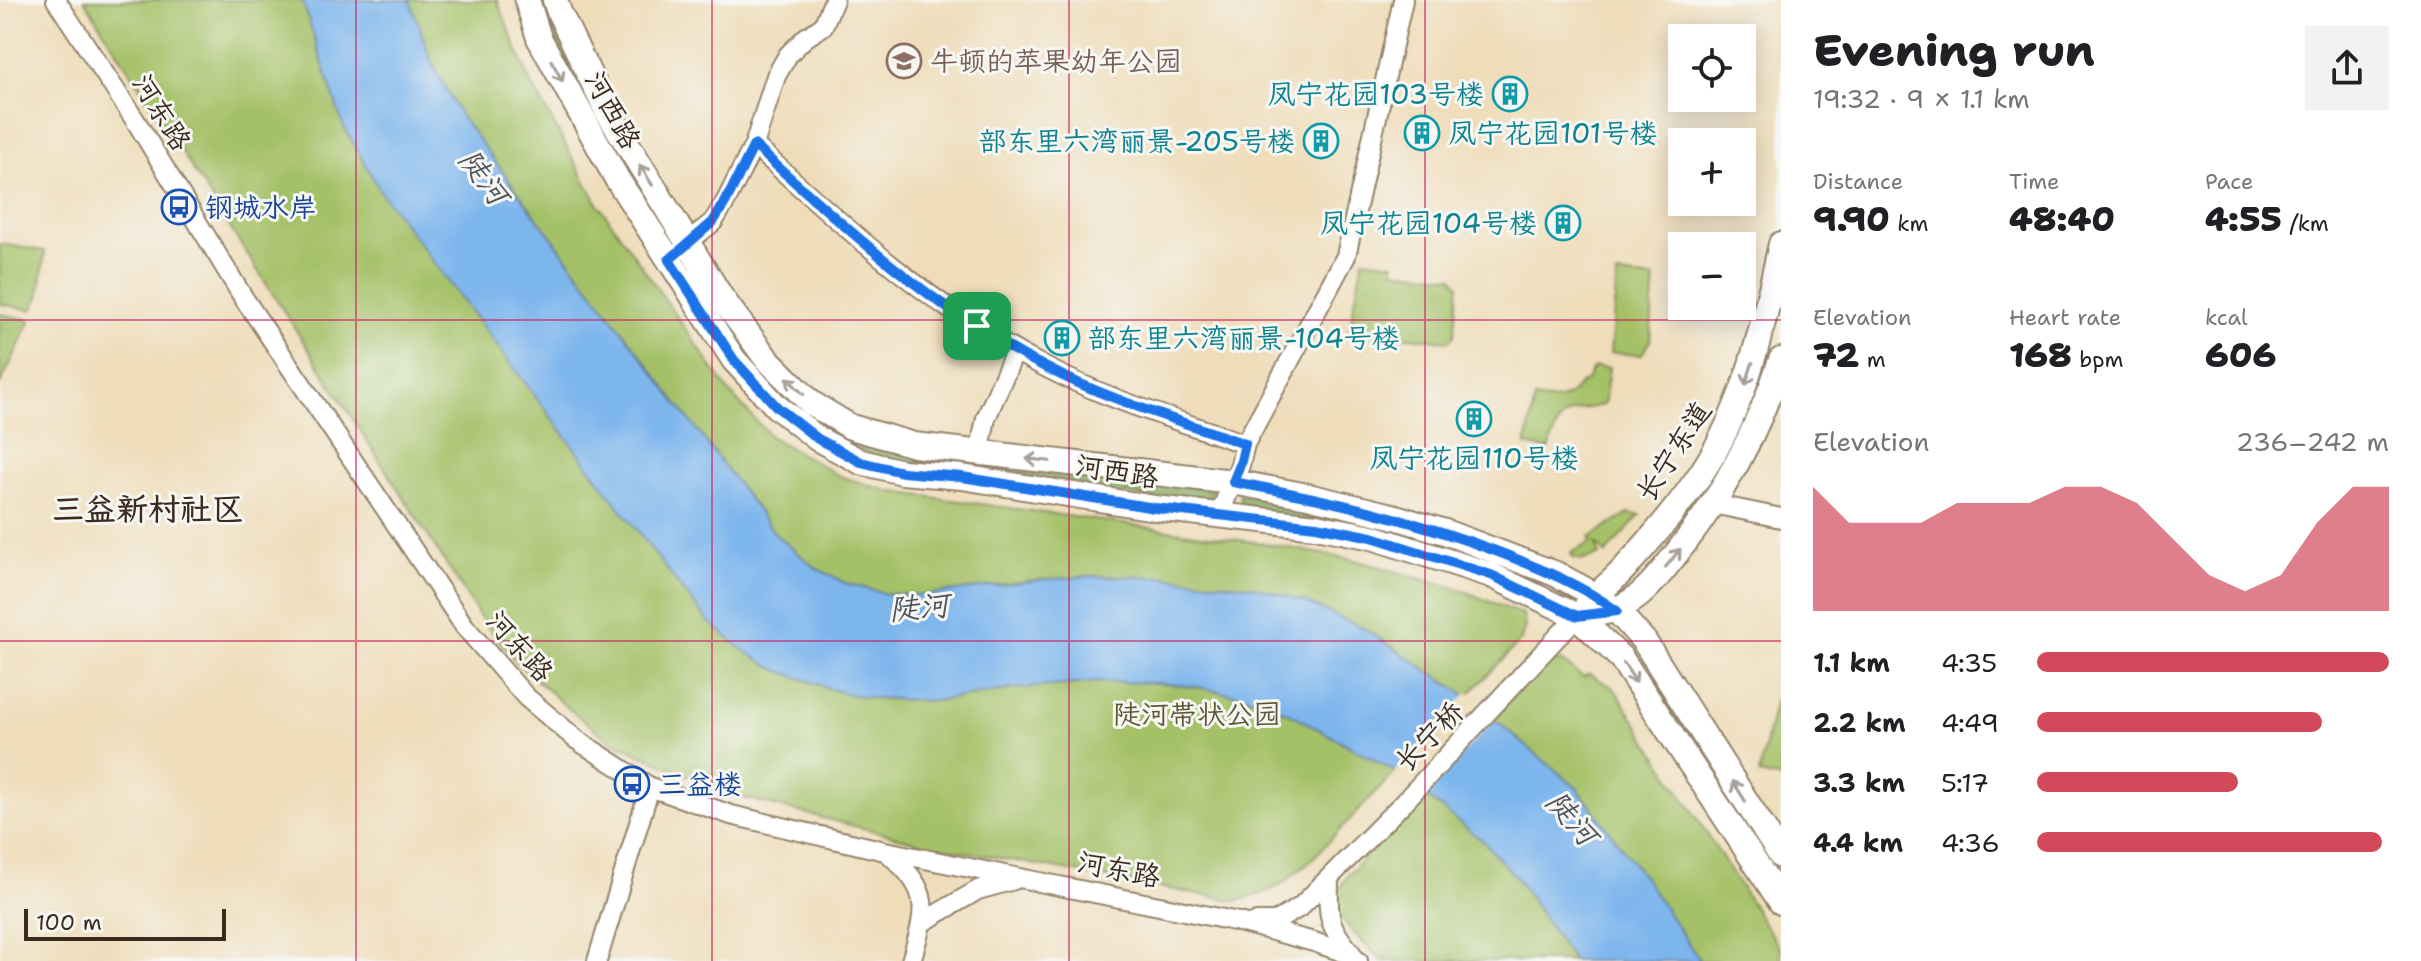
<!DOCTYPE html>
<html lang="en">
<head>
<meta charset="utf-8">
<style>
	body { margin:0; font-family:"Shantell Sans","LXGW WenKai TC",sans-serif; background:#f2f2f2; color:#202124; height:100vh; display:flex; flex-direction:column; font-size:30px; white-space:nowrap }
	* { box-sizing:border-box; margin:0 }
	p { font-size:26px; color:#757577 }
	.icon { flex:none; width:44px; height:44px; fill:none; stroke:currentColor; stroke-width:2; stroke-linecap:round; stroke-linejoin:round }
	.map { position:relative; flex:1; overflow:hidden }
	.panel { display:flex; flex-direction:column; background:#fff; width:640px }
	.panel>* { flex:none }
	.tools { position:absolute; left:1668px; top:24px; display:grid; gap:16px }
	.tools a { display:grid; place-items:center; width:88px; height:88px; border-radius:0px; background:#fff; box-shadow:0 4px 20px #0003; font-size:40px }
	.scale { position:absolute; left:24px; bottom:20px; width:202px; box-sizing:border-box; padding-left:8px; border:4px solid #3b2a1e; border-top:0; font-size:22px; line-height:28px; white-space:nowrap; color:#3b2a1e; -webkit-text-stroke:6px #f6f6f2; paint-order:stroke }
	.pin { position:absolute; display:grid; place-items:center; width:68px; height:68px; color:#fff; margin:-34px; border-radius:16px; box-shadow:0 4px 12px #0006 }
	.round { display:grid; place-items:center; flex:none; width:84px; height:84px; border-radius:0px; background:#f2f2f2 }
	.summary { display:flex; align-items:center; justify-content:space-between; height:136px; padding:0 32px }
	h1 { font-size:44px; font-weight:800; line-height:60px }
	.stats { display:grid; grid-template-columns:repeat(3,1fr); gap:12px; height:136px; padding:8px 32px }
	.stats div { display:grid; align-content:center }
	.stats b { font-size:34px; font-weight:800 }
	.stats small { font-size:22px; font-weight:400 }
	.stats p { font-size:22px }
	.chart { height:224px; padding:16px 32px }
	.chart p { display:flex; justify-content:space-between }
	.chart svg { width:100%; height:144px; margin-top:8px; fill:#d1495b; opacity:.7 }
	ul { padding:0 32px; list-style:none; font-size:26px }
	li { display:grid; grid-template-columns:128px 96px 1fr; align-items:center; height:60px }
	li i { height:20px; border-radius:10px; background:#d1495b }
	main { display:flex; flex:1; min-height:0 }
	.map>svg:first-child { display:block }
	.green { fill:#a5c167; stroke:#707642; stroke-width:2 }
	.forest { fill:#84a75c; stroke:#60683d; stroke-width:2 }
	.water { fill:#7db5ed; stroke:#5c7086; stroke-width:2 }
	.pier { fill:#efddba }
	.lines { fill:none; stroke-linecap:round; stroke-linejoin:round }
	.minor-casing { stroke:#95846c; stroke-width:22 }
	.major-casing { stroke:#95846c; stroke-width:28 }
	.minor { stroke:#fff; stroke-width:18 }
	.major { stroke:#fff; stroke-width:24 }
	.oneway { stroke:#a79f9a }
	.route-casing { stroke:#fff; stroke-width:16 }
	.route { stroke:#1a73e8; stroke-width:10 }
	.grid { fill:none; stroke:#c2185b; stroke-width:2; stroke-opacity:0.55 }
	.labels { text-anchor:middle; dominant-baseline:central; stroke-width:6; stroke-linejoin:round; paint-order:stroke }
	.education-label { font-size:28px; fill:#785e54; stroke:#f6f6f2; text-anchor:start }
	.culture-label { font-size:28px; fill:#0d838f; stroke:#f6f6f2; text-anchor:end }
	.street-label { font-size:28px; fill:#3b2a1e; stroke:#f6f6f2 }
	.transit-label { font-size:28px; fill:#164399; stroke:#f6f6f2; text-anchor:start }
	.park-label { font-size:28px; fill:#5b5734; stroke:#f6f6f2 }
	.water-label { font-size:30px; font-style:italic; fill:#4f545c; stroke:#f6f6f2 }
	.quarter-label { font-size:32px; font-weight:bold; fill:#3b2a1e; stroke:#f6f6f2 }
</style>
</head>
<body>
<main>
<div class="map">
<svg width="1781" height="961" viewBox="0 0 1781 961">
	<rect width="100%" height="100%" fill="#f6f6f2"/>
	<filter id="ink" filterUnits="userSpaceOnUse"><feTurbulence type="fractalNoise" baseFrequency=".0125" numOctaves="2"/><feDisplacementMap in="SourceGraphic" scale="16" xChannelSelector="R" yChannelSelector="G"/><feConvolveMatrix kernelMatrix="1 2 1 2 8 2 1 2 1" color-interpolation-filters="sRGB"/></filter>
	<filter id="wash" filterUnits="userSpaceOnUse"><feTurbulence type="fractalNoise" baseFrequency=".006" numOctaves="4" result="noise"/><feDisplacementMap in="SourceGraphic" scale="32" xChannelSelector="R" yChannelSelector="G"/><feGaussianBlur stdDeviation="1.8" result="paint"/><feColorMatrix in="noise" values="0 0 0 0 0 0 0 0 0 0 0 0 0 0 0 0 0 1.4 0 .05"/><feComposite in="paint" operator="in"/></filter>
	<g filter="url(#wash)">
		<rect width="100%" height="100%" fill="#efddba"/>
		<path class="green" d="M84,0H497L530,81L597,202L731,394L771,437L840,476L887,491L1268,544L1354,560L1459,589L1523,615L1525,626L1521,640L1314,857C1286,883 1274,893 1235,901L933,846L728,794L609,740L569,709L517,663L484,623Z
			M0,244L45,251L39,297L32,310L0,304Z
			M1363,259L1394,263V270L1453,277L1459,285L1454,336L1449,341L1349,331Z
			M1617,275L1655,279L1650,342L1641,355L1610,353Z
			M0,314L31,320L0,385Z
			M1595,367L1609,368L1604,405C1563,413 1561,408 1549,450L1526,445L1535,398C1548,401 1562,402 1573,392C1580,387 1579,383 1588,380L1590,372Z
			M1628,514L1640,515L1606,554L1595,543L1600,555L1584,560L1573,558L1571,553L1592,542L1589,538Z
			M1561,661L1583,677L1589,674L1614,688L1781,950V961H1382C1371,949 1337,921 1336,905C1335,894 1342,884 1348,875L1543,664Z
			M1775,699L1781,700V779L1759,774Z"/>
		<path class="forest" d="M534,0H545L675,239L672,244H666L562,66Z
			M683,261L690,263L844,433L1213,490L1206,506L904,463L871,455L801,416L742,354Z
			M1239,494L1357,515L1533,574L1541,582L1539,584L1242,509Z"/>
		<path class="water" d="M302,0H410L432,63L460,115L776,535L816,568L845,583L887,594L925,595L1038,580L1090,576L1162,577L1253,586L1303,601L1363,628L1464,694L1577,788L1644,877L1700,961H1573L1515,876L1483,841L1391,769L1291,714L1248,697L1197,687L1157,683L1102,682L1013,689L934,701L871,698L843,693L777,670L743,650L710,623L680,587L382,194L343,125Z"/>
		<path class="pier" d="M1468,692L1497,716L1423,798L1392,775Z"/>
	</g>
	<g filter="url(#ink)">
		<g class="lines">
			<g class="minor-casing">
				<path id="minor" d="M56,0L137,123L243,297L465,627L526,697L577,740L650,787L731,815L885,851L1239,922L1314,942L1346,953L1358,961
					M754,145C844,227 935,311 1045,367C1108,400 1178,420 1245,444
					M687,242L713,222L726,201L754,145L776,76L788,55L805,38L823,26L834,0
					M979,454L986,418L1015,351
					M1713,504L1781,518
					M1219,515L1240,465L1245,444L1346,256L1403,0
					M888,853C932,892 927,907 911,961
					M1329,879C1328,917 1327,924 1352,954
					M923,922L978,890L1014,880
					M1257,922H1275L1300,907L1404,802L1577,616
					M597,961L650,787"/>
			</g>
			<g class="major-casing">
				<path id="major" d="M527,0L539,38L617,179L734,360L777,407L818,439L861,462L902,472L962,477L1155,508L1316,526L1372,537L1491,575L1577,616L1621,658L1781,902
					M555,0L559,12L607,111L721,297L766,358L811,403L851,427L914,445L1233,482L1308,496L1392,516L1445,532L1556,574L1595,595L1617,611L1644,641L1781,856
					M1587,605C1598,592 1611,583 1622,571C1647,544 1672,515 1693,485C1745,414 1762,329 1781,244
					M1600,613C1636,608 1655,580 1676,554C1724,494 1757,433 1781,360"/>
			</g>
			<use href="#minor" class="minor"/>
			<use href="#major" class="major"/>
		</g>
		<defs><path id="oneway-shaft" d="M-6 0H5M1.5-3L5.5 0L1.5 3" fill="none" stroke-width="1.6" stroke-linecap="round" stroke-linejoin="round" transform="scale(2)"/></defs>
		<g class="oneway">
			<use href="#oneway-shaft" transform="translate(557 71) rotate(61)"/>
			<use href="#oneway-shaft" transform="translate(646 175) rotate(-122)"/>
			<use href="#oneway-shaft" transform="translate(1749 374) rotate(108)"/>
			<use href="#oneway-shaft" transform="translate(795 386) rotate(-135)"/>
			<use href="#oneway-shaft" transform="translate(1038 460) rotate(-174)"/>
			<use href="#oneway-shaft" transform="translate(1673 558) rotate(-51)"/>
			<use href="#oneway-shaft" transform="translate(1630 673) rotate(57)"/>
			<use href="#oneway-shaft" transform="translate(1739 791) rotate(-122)"/>
		</g>
	</g>
	<g class="lines" filter="url(#ink)">
		<g class="route-casing">
			<path id="route" d="M754,145C844,227 936,312 1045,367C1108,400 1178,420 1245,444L1240,465L1233,482C1326,499 1413,519 1501,553C1542,569 1581,585 1617,611L1577,616L1491,575L1372,537L1316,526L1155,508L962,477L902,472L861,462L818,439L777,407L734,360L669,260L713,222L726,201Z"/>
		</g>
		<use href="#route" class="route"/>
	</g>
	<path class="grid" d="M356,0V961M712,0V961M1069,0V961M1425,0V961M0,320H1781M0,641H1781"/>
	<defs>
		<g id="school-ring" transform="scale(1.8)"><circle r="9.5" fill="#f6f6f2" stroke="#8d6e63" stroke-width="1.5"/><path d="M0-5L7-2L0 1L-7-2ZM-4 1L0 2.5L4 1V4Q0 6-4 4Z" fill="#8d6e63"/></g>
		<g id="building-ring" transform="scale(1.8)"><circle r="9.5" fill="#f6f6f2" stroke="#0f9aa8" stroke-width="1.5"/><path d="M-4-6H4V6H1V3H-1V6H-4ZM-2.5-4.3h1.7v1.8h-1.7ZM.8-4.3h1.7v1.8H.8ZM-2.5-1h1.7V.8h-1.7ZM.8-1h1.7V.8H.8Z" fill="#0f9aa8"/></g>
		<g id="bus-ring" transform="scale(1.8)"><circle r="9.5" fill="#f6f6f2" stroke="#1a4fb4" stroke-width="1.5"/><path d="M-5-6H5V4H4V6H2V4H-2V6H-4V4H-5ZM-3.5-4V0h7V-4ZM-3.5 1.2v1.5H-2V1.2ZM2 1.2v1.5H3.5V1.2Z" fill="#1a4fb4"/></g>
	</defs>
	<g fill-rule="evenodd">
		<use href="#school-ring" x="904" y="61"/>
		<use href="#building-ring" x="1510" y="94"/>
		<use href="#building-ring" x="1422" y="133"/>
		<use href="#building-ring" x="1321" y="141"/>
		<use href="#bus-ring" x="179" y="207"/>
		<use href="#building-ring" x="1563" y="223"/>
		<use href="#building-ring" x="1062" y="338"/>
		<use href="#building-ring" x="1474" y="419"/>
		<use href="#bus-ring" x="632" y="784"/>
	</g>
	<g class="labels">
		<g class="education-label">
			<text x="930" y="61">牛顿的苹果幼年公园</text>
		</g>
		<g class="culture-label">
			<text x="1484" y="94">凤宁花园103号楼</text>
			<text x="1448" y="133" text-anchor="start">凤宁花园101号楼</text>
			<text x="1295" y="141">部东里六湾丽景-205号楼</text>
			<text x="1537" y="223">凤宁花园104号楼</text>
			<text x="1088" y="338" text-anchor="start">部东里六湾丽景-104号楼</text>
			<text x="1474" y="458" text-anchor="middle">凤宁花园110号楼</text>
		</g>
		<g class="street-label">
			<text transform="translate(613 110) rotate(61)">河西路</text>
			<text transform="translate(162 112) rotate(58)">河东路</text>
			<text transform="translate(1673 451) rotate(-57)">长宁东道</text>
			<text transform="translate(1117 471) rotate(9)">河西路</text>
			<text transform="translate(520 646) rotate(48)">河东路</text>
			<text transform="translate(1429 736) rotate(-46)">长宁桥</text>
			<text transform="translate(1119 869) rotate(11)">河东路</text>
		</g>
		<g class="transit-label">
			<text x="205" y="207">钢城水岸</text>
			<text x="658" y="784">三益楼</text>
		</g>
		<g class="park-label">
			<text x="1197" y="714">陡河带状公园</text>
		</g>
		<g class="water-label">
			<text transform="translate(484 177) rotate(53)">陡河</text>
			<text transform="translate(919 607) rotate(-5)">陡河</text>
			<text transform="translate(1572 818) rotate(49)">陡河</text>
		</g>
		<g class="quarter-label">
			<text x="148" y="508">三益新村社区</text>
		</g>
	</g>
</svg>
<div class="tools">
<a><svg class="icon" aria-label="locate" viewBox="0 0 24 24"><circle cx="12" cy="12" r="6"/><path d="M12 2v4M12 18v4M2 12h4M18 12h4"/></svg></a>
<a>+</a>
<a>−</a>
</div>
<div class="scale">100 m</div>
<div class="pin" style="left:977px;top:326px;background:#1e9e55"><svg class="icon" aria-label="arrive" viewBox="0 0 24 24"><path d="M6 21V4h12l-3 4 3 4H6"/></svg></div>
</div>
<section class="panel">
<div class="summary"><div><h1>Evening run</h1><p>19:32 · 9 × 1.1 km</p></div><a class="round"><svg class="icon" aria-label="share" viewBox="0 0 24 24"><path d="M12 15V3M7 8l5-5 5 5M5 13v7h14v-7"/></svg></a></div>
<div class="stats">
<div><p>Distance</p><b>9.90<small> km</small></b></div>
<div><p>Time</p><b>48:40</b></div>
<div><p>Pace</p><b>4:55<small> /km</small></b></div>
</div>
<div class="stats">
<div><p>Elevation</p><b>72<small> m</small></b></div>
<div><p>Heart rate</p><b>168<small> bpm</small></b></div>
<div><p>kcal</p><b>606</b></div>
</div>
<div class="chart"><p><span>Elevation</span>236–242 m</p>
<svg viewBox="0 0 160 44" preserveAspectRatio="none"><path d="M0 44V6L10 17L20 17L30 17L40 11L50 11L60 11L70 6L80 6L90 11L100 22L110 33L120 38L130 33L140 17L150 6L160 6V44z"/></svg>
</div>
<ul>
<li><b>1.1 km</b>4:35<i style="width:100%"></i></li>
<li><b>2.2 km</b>4:49<i style="width:81%"></i></li>
<li><b>3.3 km</b>5:17<i style="width:57%"></i></li>
<li><b>4.4 km</b>4:36<i style="width:98%"></i></li>
</ul>
</section>
</main>
</body>
</html>
